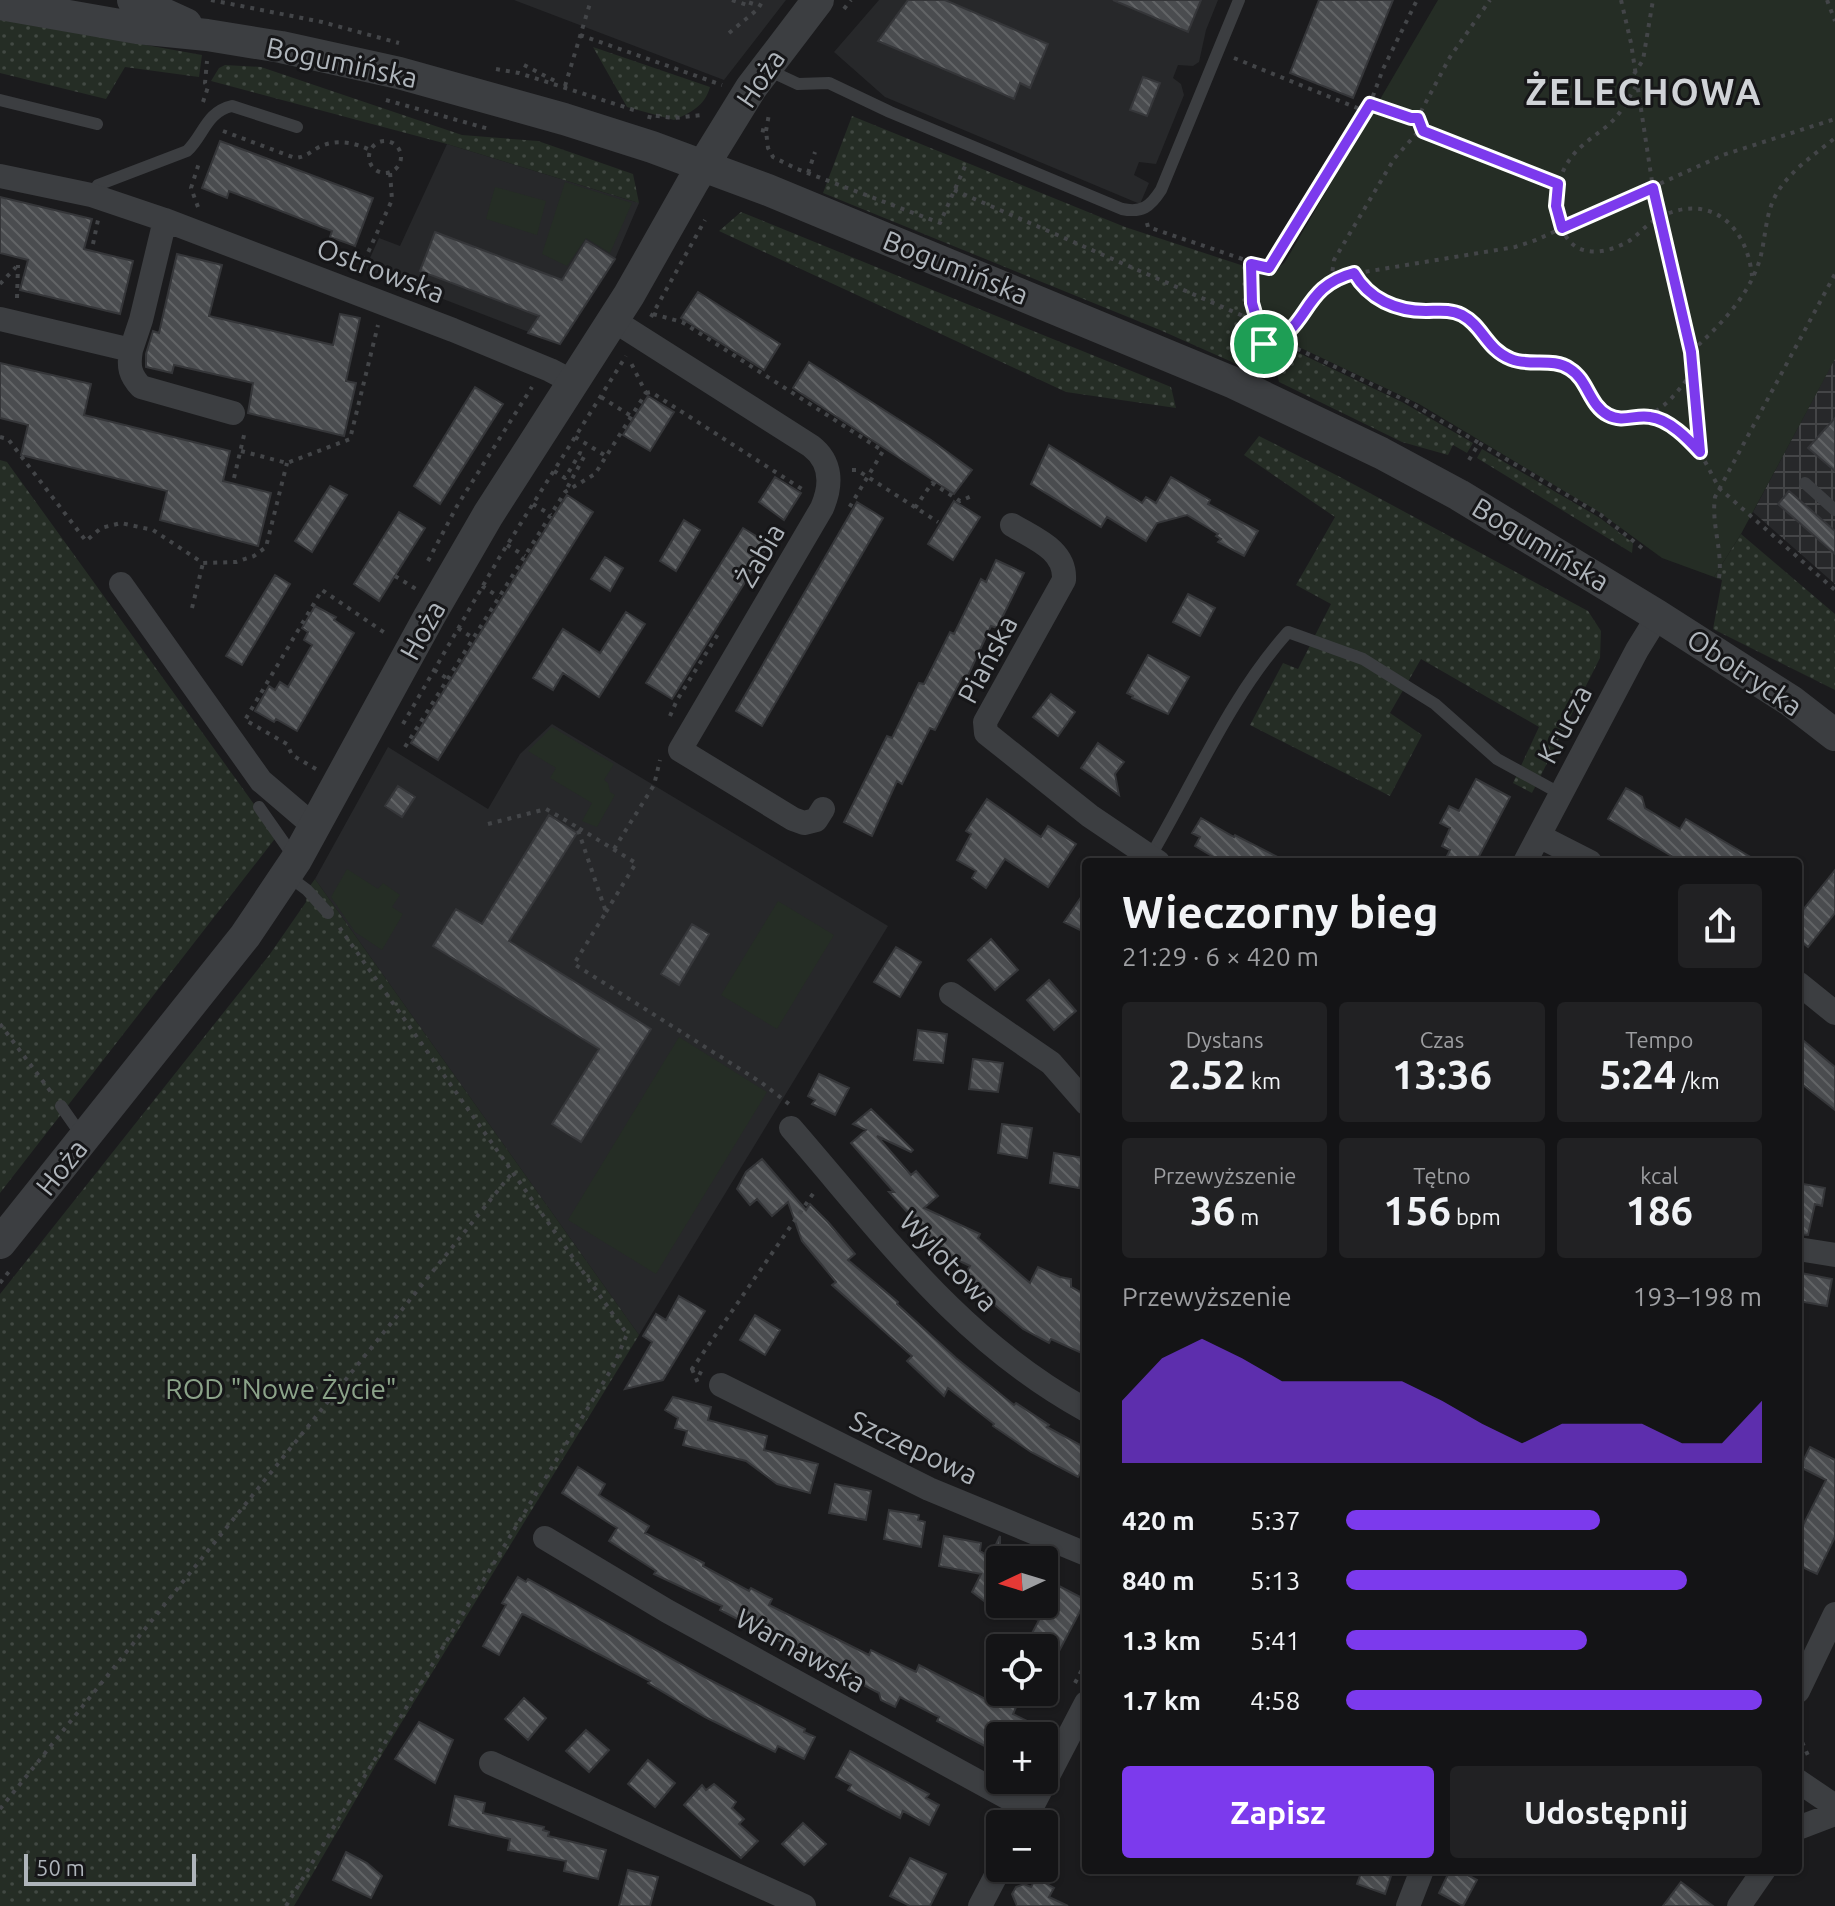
<!DOCTYPE html>
<html lang="pl">
<head>
<meta charset="utf-8">
<style>
	body { margin:0; font-family:Ubuntu,sans-serif; background:#212123; color:#f1f3f6; height:100vh; display:flex; flex-direction:column; font-size:30px; white-space:nowrap }
	* { box-sizing:border-box; margin:0 }
	p { font-size:26px; color:#9d9ea1 }
	.icon { flex:none; width:44px; height:44px; fill:none; stroke:currentColor; stroke-width:2; stroke-linecap:round; stroke-linejoin:round }
	.map { position:relative; flex:1; overflow:hidden }
	.panel { position:absolute; left:1082px; top:858px; width:720px; height:1016px; display:flex; flex-direction:column; background:#141416; border-radius:8px; box-shadow:0 2px 6px #0004,0 0 0 2px #333335 }
	.panel>* { flex:none }
	.needle { width:52px; rotate:266deg }
	.tools { position:absolute; left:986px; top:1546px; display:grid; gap:16px }
	.tools a { display:grid; place-items:center; width:72px; height:72px; border-radius:8px; background:#141416; box-shadow:0 2px 6px #0004,0 0 0 2px #333335; font-size:40px }
	.scale { position:absolute; left:24px; bottom:20px; width:172px; box-sizing:border-box; padding-left:8px; border:4px solid #afb5bb; border-top:0; font-size:22px; line-height:28px; white-space:nowrap; color:#afb5bb; -webkit-text-stroke:6px #161618; paint-order:stroke }
	.pin { position:absolute; display:grid; place-items:center; width:68px; height:68px; color:#fff; margin:-34px; border:4px solid #fff; border-radius:50%; box-shadow:0 2px 8px #0007 }
	.round { display:grid; place-items:center; flex:none; width:84px; height:84px; border-radius:8px; background:#212123 }
	.head { display:flex; align-items:center; justify-content:space-between; height:136px; padding:0 40px }
	h1 { font-size:44px; font-weight:700; line-height:60px }
	.figures { display:grid; grid-template-columns:repeat(3,1fr); gap:12px; height:136px; padding:8px 40px }
	.figures div { display:grid; align-content:center; border-radius:8px; background:#212123; text-align:center }
	.figures b { font-size:40px; font-weight:700 }
	.figures small { font-size:22px; font-weight:400 }
	.figures p { font-size:22px }
	.chart { height:224px; padding:16px 40px }
	.chart p { display:flex; justify-content:space-between }
	.chart svg { width:100%; height:144px; margin-top:8px; fill:#7c3aed; opacity:.7 }
	.primary-button { display:flex; gap:16px; margin-top:auto; padding:16px 40px }
	.primary-button a { flex:1; height:92px; border-radius:8px; background:#7c3aed; color:#fff; font-size:32px; font-weight:700; line-height:92px; text-align:center }
	.primary-button a+a { background:#212123; color:#f1f3f6 }
	ul { padding:0 40px; list-style:none; font-size:26px }
	li { display:grid; grid-template-columns:128px 96px 1fr; align-items:center; height:60px }
	li i { height:20px; border-radius:10px; background:#7c3aed }
	.map>svg:first-child { display:block }
	.built { fill:#27282a }
	.industrial { fill:url(#industrial-grid) }
	.grass { fill:url(#grass-dots) }
	.park { fill:#252d25 }
	.building { fill:url(#building-back-hatch); stroke:#353639; stroke-width:2 }
	.lines { fill:none; stroke-linecap:round; stroke-linejoin:round }
	.path { stroke:#434548; stroke-width:4; stroke-dasharray:4 6; stroke-linecap:butt }
	.service { stroke:#3c3e41; stroke-width:12 }
	.minor { stroke:#3c3e41; stroke-width:24 }
	.tertiary { stroke:#3c3e41; stroke-width:32 }
	.route-casing { stroke:#fff; stroke-width:16 }
	.route { stroke:#7c3aed; stroke-width:10 }
	.labels { text-anchor:middle; dominant-baseline:central; stroke-width:6; stroke-linejoin:round; paint-order:stroke }
	.street-label { font-size:28px; fill:#afb5bb; stroke:#161618 }
	.park-label { font-size:28px; fill:#8ba389; stroke:#161618 }
	.district-label { font-size:36px; font-weight:bold; letter-spacing:2px; fill:#d0d3d7; stroke:#161618 }
</style>
</head>
<body>
<div class="map">
<svg width="1835" height="1906" viewBox="0 0 1835 1906">
	<defs>
		<pattern id="industrial-grid" width="8" height="8" patternUnits="userSpaceOnUse" patternTransform="scale(2)"><rect width="8" height="8" fill="#27282a"/><path d="M0 4h8M4 0v8" fill="none" stroke="#444547"/></pattern>
		<pattern id="grass-dots" width="8" height="8" patternUnits="userSpaceOnUse" patternTransform="scale(2)"><rect width="8" height="8" fill="#252d25"/><path d="M2 2h.1M6 6h.1" fill="none" stroke="#424943" stroke-width="1.8" stroke-linecap="round"/></pattern>
		<pattern id="building-back-hatch" width="6" height="6" patternUnits="userSpaceOnUse" patternTransform="scale(2)"><rect width="6" height="6" fill="#4a4c4f"/><path d="M-1 5l2 2M0 0l6 6M5-1l2 2" fill="none" stroke="#626466"/></pattern>
	</defs>
	<rect width="100%" height="100%" fill="#1b1b1d"/>
	<path class="built" d="M514,0H786L724,80Z
		M879,0H1218L1206,30L1199,62L1193,66L1178,65L1173,78L1181,84L1184,95L1156,164L1139,162L1134,175L1149,183L1140,204L885,97L834,52Z
		M447,144L639,203L615,259L560,344L365,269L379,238L400,246Z
		M552,724L888,926L639,1335L315,879L388,747L488,809L520,754Z"/>
	<path class="industrial" d="M1835,358V584L1753,512Z"/>
	<path class="grass" d="M0,19L202,55L199,77L125,67L106,99L0,73Z
		M593,47L710,87C705,106 690,113 674,120L627,107Z
		M225,65L261,67L462,135L538,141L633,174L639,203L447,144L211,81L219,68Z
		M852,116L1125,227L1244,266L1247,303L1268,378L1160,330L823,193Z
		M741,212L1171,387L1176,408L1066,392L719,231Z
		M1280,344L1402,402L1473,443L1467,453L1453,445L1448,455L1402,442L1279,382L1271,351Z
		M1259,436L1342,478L1588,611L1601,631L1600,658L1532,793L1513,783L1539,727L1421,659L1390,713L1422,735L1390,796L1250,725L1283,663L1298,669L1331,604L1296,585L1335,517L1244,455Z
		M1482,449L1600,518L1633,543L1632,553L1477,458Z
		M0,460L7,462L277,836L0,1193Z
		M1741,534L1835,614V690L1713,629L1722,580L1714,577Z
		M315,879L639,1335L384,1751L294,1906H0V1294L270,954L306,902L307,890Z"/>
	<path class="park" d="M1438,0H1835V359L1741,534L1714,577L1662,558L1599,512L1419,404L1286,341L1280,344L1255,333L1247,303L1245,275L1272,273L1285,262Z
		M565,182L632,203L610,253L586,238L567,266L542,254Z
		M495,187L546,201L537,235L486,219Z
		M552,727L614,764L604,780L608,783L610,792L615,795L597,827L582,821L592,803L550,778L556,768L528,751Z
		M347,869L378,889L383,883L400,895L392,907L403,914L382,950L355,932L331,897Z
		M778,901L834,935L777,1029L721,995Z
		M679,1037L767,1092L656,1274L568,1220Z"/>
	<path class="building" d="M908,0H945L1048,44L1030,88L1020,83L1014,99L878,41Z
		M1113,0H1201L1188,32Z
		M1319,0H1393L1353,98L1290,73Z
		M1143,77L1160,83L1147,116L1130,110Z
		M220,141L373,198L355,246L330,237L332,231L286,213L229,191L227,198L202,188Z
		M0,197L92,219L84,249L133,261L120,314L20,290L28,260L0,253Z
		M435,232L562,280L586,241L615,259L560,344L528,333L539,316L420,271Z
		M177,254L222,265L209,316L333,345L340,314L360,318L346,381L356,383L344,436L248,413L253,383L174,365L172,373L146,367V354L153,331L159,333Z
		M698,292L780,344L764,370L681,318Z
		M809,362L931,440L972,470L954,494L793,388Z
		M0,363L91,384L84,415L230,451L223,481L271,493L258,546L160,520L167,491L21,455L28,425L0,418Z
		M475,387L503,404L440,504L414,486Z
		M648,396L674,412L650,451L623,435Z
		M1835,418V471L1808,448Z
		M1049,445L1142,503L1146,497L1156,503L1171,477L1210,500L1208,504L1258,531L1244,556L1218,542L1221,539L1216,536L1218,534L1187,515L1157,523L1146,541L1107,517L1101,527L1031,484Z
		M775,477L801,493L784,520L759,502Z
		M330,486L347,495L312,552L295,541Z
		M1789,491L1835,531V554L1778,504Z
		M567,495L593,512L438,760L411,743Z
		M954,501L980,517L953,560L928,544Z
		M857,502L883,518L762,726L736,711Z
		M399,512L425,528L379,601L354,584Z
		M684,520L700,530L676,571L660,561Z
		M743,528L769,544L672,699L646,683Z
		M605,557L623,568L610,591L591,579Z
		M996,560L1024,573L997,628L991,626L966,680L962,678L935,730L930,728L902,784L897,781L872,836L844,822L887,736L892,738L919,683L924,684L950,632L954,634L981,579L986,582Z
		M275,575L290,584L242,665L226,656Z
		M1188,594L1215,608L1200,636L1173,622Z
		M315,606L336,617L334,620L354,633L297,731L276,719L274,722L255,711L269,686L275,690L280,682L288,687L312,645L304,640L308,632L302,628Z
		M626,612L645,624L599,697L563,673L553,690L533,678L563,629L600,653Z
		M1148,655L1189,677L1168,714L1132,698L1133,696L1127,693Z
		M1051,694L1075,712L1058,736L1033,717Z
		M1098,743L1124,762L1115,774L1119,795L1081,768Z
		M1476,779L1510,797L1476,862H1444L1450,850L1442,846L1450,828L1440,823L1449,806L1459,811Z
		M398,786L415,797L402,817L385,806Z
		M1626,788L1642,797L1645,808L1680,829L1686,819L1759,862H1682L1608,819Z
		M987,799L1041,837L1048,826L1076,844L1048,887L1005,859L986,888L972,878L976,871L957,860L971,834L966,831Z
		M549,815L577,833L509,941L651,1029L581,1142L552,1124L599,1049L433,946L456,909L482,924Z
		M1201,818L1234,837L1235,835L1287,862H1222L1195,846L1200,837L1192,833Z
		M1835,870V913L1808,947L1798,939V916Z
		M1086,890V933L1064,922Z
		M692,924L709,934L679,985L661,974Z
		M991,939L1018,970L995,990L968,960Z
		M896,947L921,962L900,997L874,982Z
		M1049,980L1076,1011L1054,1030L1027,1000Z
		M918,1030L947,1034L943,1063L914,1060Z
		M1798,1036L1835,1067V1110L1798,1081Z
		M973,1059L1003,1063L998,1092L969,1089Z
		M819,1074L849,1088L835,1115L812,1104L815,1100L808,1096Z
		M871,1109L913,1150L911,1152L877,1136L911,1175L916,1171L938,1196L924,1208L980,1234L978,1238L1030,1283L1038,1267L1060,1277L1071,1279V1287L1086,1295V1355L1051,1339L1049,1343L1023,1329L963,1278L970,1266L925,1244L929,1236L889,1192H894L851,1143L866,1130L853,1124Z
		M1002,1124L1032,1128L1027,1158L998,1153Z
		M1054,1153L1084,1158L1079,1188L1050,1183Z
		M762,1159L806,1210L810,1204L828,1222L855,1254L848,1260L898,1302L897,1304L956,1358L1014,1405L1016,1403L1049,1425L1047,1427L1086,1448V1462L1078,1477L1031,1452L993,1426L994,1424L948,1388L944,1396L907,1361L912,1356L832,1285L836,1282L802,1241L788,1202L772,1216L757,1199L750,1205L737,1189L746,1172Z
		M1798,1183L1825,1188L1822,1206L1815,1204L1808,1235L1798,1234Z
		M1801,1273L1832,1279L1827,1306L1798,1301Z
		M679,1296L705,1311L663,1380L625,1389L652,1342L643,1336L656,1314L666,1320Z
		M755,1315L780,1330L765,1355L740,1340Z
		M673,1397L711,1407L708,1420L767,1436L764,1450L818,1464L810,1493L777,1484L746,1461L683,1445L687,1431L675,1428L678,1418L665,1410Z
		M1810,1447L1835,1460V1537L1817,1574L1798,1565V1535L1826,1480L1800,1467Z
		M578,1467L605,1484L599,1495L649,1526L645,1533L704,1563L703,1566L749,1591L751,1588L772,1599L769,1605L869,1655L871,1650L916,1672L919,1665L995,1704L999,1696L1017,1705L1013,1714L1029,1722L1022,1736H1000V1754L937,1721L939,1717L900,1697L895,1707L881,1700L879,1693L720,1610L722,1606L654,1574L656,1571L609,1541L617,1528L562,1493Z
		M835,1484L871,1491L866,1520L829,1513Z
		M889,1510L919,1515L918,1520L925,1522L921,1547L884,1539Z
		M944,1536L981,1543L980,1551L990,1557L1000,1536V1613L972,1592L981,1574L939,1566Z
		M518,1577L526,1582L528,1579L710,1680L805,1729L804,1732L815,1737L804,1759L778,1746L775,1752L705,1717L648,1683L650,1681L525,1615L522,1614L499,1655L483,1646L506,1605L502,1603Z
		M1057,1585L1086,1600L1056,1657L1044,1651V1648L1027,1643L1039,1620L1002,1610L1003,1604H1047Z
		M524,1698L546,1718L528,1740L505,1719Z
		M419,1722L453,1740L435,1783L395,1759Z
		M586,1730L609,1750L589,1772L566,1751Z
		M850,1751L929,1794L926,1798L939,1805L929,1825L903,1811L900,1818L848,1790L851,1785L836,1777Z
		M648,1760L675,1783L655,1807L628,1784Z
		M714,1784L736,1802L732,1808L744,1819L739,1824L758,1841L741,1858L684,1805L702,1785L706,1790Z
		M455,1796L485,1803L483,1813L544,1827L543,1830L549,1832L548,1836L606,1850L598,1879L564,1871L566,1861L508,1850L510,1839L449,1825Z
		M803,1823L826,1844L804,1865L782,1844Z
		M346,1852L367,1863L382,1876L371,1898L333,1880Z
		M910,1858L946,1874L930,1906H910L890,1896Z
		M628,1870L658,1877L650,1906H619Z
		M1362,1870H1393L1385,1894L1357,1884Z
		M1450,1870H1458L1477,1880L1463,1906L1439,1893Z
		M1036,1878L1054,1888L1049,1897L1068,1906H1017L1012,1894L1016,1887L1024,1884L1031,1887Z
		M1681,1882L1713,1906H1663Z"/>
	<g class="lines">
		<path class="path" d="M211,0L322,22L399,43
			M732,0L750,6L752,0
			M1621,0L1631,43L1653,188L1691,352L1700,452L1719,488L1835,590
			M1827,0L1835,21
			M844,9L851,0
			M729,33L758,9L763,0
			M580,35L722,85
			M1234,58L1367,112L1383,69L1417,0
			M524,65L555,81
			M496,69L519,73L637,111
			M1634,74L1643,60L1653,0
			M565,86L591,0
			M1636,86C1630,96 1624,108 1616,117C1607,128 1594,135 1583,145C1558,166 1551,198 1562,228C1573,259 1605,255 1629,241C1639,234 1647,224 1658,218C1709,191 1747,225 1752,276
			M386,100L489,129
			M203,102L208,87L205,83L207,61
			M1370,104L1411,118H1418
			M649,119L650,115L674,118L702,115
			M761,130L766,131L768,148L773,157L797,169L940,223L966,164
			M223,131L295,158C306,157 310,152 319,147C335,139 354,142 370,150
			M766,131L769,114
			M1423,131L1419,115L1450,57L1490,0
			M369 157a16 16 0 1 1 32 0a16 16 0 1 1-32 0Z
			M808,173L815,152
			M954,190L1257,322
			M198,207L191,188L199,163
			M1147,223L1148,227L1269,268L1367,112
			M93,244L98,220
			M1251,264L1252,303L1271,372
			M360,270L392,200L390,172
			M1354,273C1369,299 1396,311 1426,311C1438,311 1450,309 1462,315C1483,326 1486,349 1510,359C1531,368 1558,356 1575,372C1592,388 1592,415 1620,419C1654,423 1674,398 1692,372
			M1331,281L1334,260L1394,159L1417,133L1430,132L1558,184
			M0,284L16,267
			M17,298L18,265
			M653,314L682,322L883,451L849,508
			M651,317L705,220
			M1279,340L1409,402L1479,443
			M1264,344C1304,334 1304,294 1340,276L1515,247L1536,240L1723,155L1835,119
			M1691,352C1720,325 1748,298 1760,259C1766,237 1765,213 1777,193C1790,171 1815,154 1835,138
			M646,393L651,392L805,491
			M601,397L631,416
			M1650,416L1675,430L1700,452
			M0,437L8,439L86,541L101,528L121,523L153,530L203,563L236,562L254,556L266,547L287,463
			M575,437L606,456
			M241,451L287,463L350,439L378,325
			M1469,460L1479,443L1601,515L1642,548
			M852,470H857L938,522
			M554,471L565,478L580,453L585,455L566,490
			M234,478L245,431
			M533,504L551,515
			M915,508L932,483L960,501L972,496
			M507,545L525,556
			M428,561L457,506L532,387
			M395,576L416,589
			M1719,578C1723,550 1711,525 1715,497L1835,274
			M482,586L499,597
			M192,608L203,563
			M458,628L473,638
			M434,670L448,679
			M670,716L677,700L718,634
			M403,724L499,558L626,356
			M405,747L565,492L595,474L646,393L629,359
			M316,769L292,755L287,744L245,720L322,590L388,635
			M488,824L546,809L577,827
			M614,849L654,785L660,760
			M606,912L636,863L577,827L606,912L574,964L762,1083L789,1104
			M0,1024L51,1092
			M0,1283L11,1269
			M692,1369L698,1383
			M702,1374L692,1369L815,1191
			M1075,1683L1086,1662
			M1798,1733L1810,1760
			M0,1809L512,1173
			M990,1847L1000,1828
			M286,1906L614,1365L627,1334L337,924"/>
		<path class="service" d="M768,70L798,84L829,83L890,112L1122,209C1142,213 1150,207 1161,190L1239,0
			M0,100L97,124
			M91,195L98,185L187,151C204,135 206,112 232,106L297,127
			M1805,483L1835,510
			M259,807L294,857
			M1150,857C1195,781 1229,698 1288,632L1363,659L1435,704L1497,759L1561,794
			M287,875L307,890L328,913
			M61,1106L82,1136"/>
		<path class="minor" d="M0,176L91,195L165,220L453,330L550,370L573,382
			M0,319L131,350C128,367 130,375 141,387L233,413
			M613,320L811,446C832,462 832,485 822,508L680,750L793,819L804,823L816,820L823,809
			M131,350L141,320L165,220
			M1012,525C1035,539 1066,550 1064,580L985,722L986,733L1090,816L1158,862
			M121,584L261,781L315,827
			M1539,836L1590,862
			M1525,862L1637,650L1658,616
			M1798,983L1835,1013
			M951,994L1051,1063L1086,1103
			M791,1128C884,1235 959,1340 1086,1410
			M1798,1249L1835,1255
			M721,1385L929,1489L1086,1554
			M545,1538L667,1611L1030,1810
			M1798,1691L1835,1614
			M491,1763L804,1906
			M1798,1781L1835,1806
			M1024,1822L1086,1703
			M1798,1828L1835,1814
			M980,1906L1000,1868
			M1408,1906L1422,1870
			M1739,1906L1764,1870"/>
		<path class="tertiary" d="M133,0L186,24
			M0,4L137,28L207,35L281,47L399,73L564,119L652,147L768,190L1234,383L1381,453L1459,495L1658,616L1791,701L1835,735
			M0,1243L245,936L296,860L429,617L488,515L629,295L693,182L751,88L818,0"/>
	</g>
	<g class="lines">
		<g class="route-casing">
			<path id="route" d="M1370,104L1411,118H1418L1423,131L1558,184L1556,206L1562,228L1653,188L1691,352L1700,452C1688,439 1669,419 1650,417C1636,414 1623,423 1608,415C1589,405 1588,380 1570,369C1553,357 1530,367 1511,359C1486,349 1483,326 1462,315C1450,309 1438,311 1426,311C1396,311 1369,299 1354,273C1299,287 1311,332 1264,344L1252,303L1251,264L1269,268Z"/>
		</g>
		<use href="#route" class="route"/>
	</g>
	<g class="labels">
		<g class="street-label">
			<text transform="translate(342 62) rotate(12)">Bogumińska</text>
			<text transform="translate(760 78) rotate(-56)">Hoża</text>
			<text transform="translate(956 267) rotate(22)">Bogumińska</text>
			<text transform="translate(381 270) rotate(21)">Ostrowska</text>
			<text transform="translate(1541 544) rotate(31)">Bogumińska</text>
			<text transform="translate(760 555) rotate(-60)">Żabia</text>
			<text transform="translate(422 630) rotate(-61)">Hoża</text>
			<text transform="translate(987 659) rotate(-62)">Piańska</text>
			<text transform="translate(1745 672) rotate(34)">Obotrycka</text>
			<text transform="translate(1564 724) rotate(-62)">Krucza</text>
			<text transform="translate(61 1167) rotate(-51)">Hoża</text>
			<text transform="translate(949 1261) rotate(46)">Wylotowa</text>
			<text transform="translate(914 1447) rotate(25)">Szczepowa</text>
			<text transform="translate(801 1650) rotate(29)">Warnawska</text>
		</g>
		<g class="park-label">
			<text x="281" y="1388">ROD "Nowe Życie"</text>
		</g>
		<g class="district-label">
			<text x="1644" y="91">ŻELECHOWA</text>
		</g>
	</g>
</svg>
<div class="tools">
<a><svg class="needle" viewBox="-14 -14 28 28"><path d="M0-13l5 13h-10z" fill="#e53935"/><path d="M0 13l5-13h-10z" fill="#9d9ea1"/></svg></a>
<a><svg class="icon" aria-label="locate" viewBox="0 0 24 24"><circle cx="12" cy="12" r="6"/><path d="M12 2v4M12 18v4M2 12h4M18 12h4"/></svg></a>
<a>+</a>
<a>−</a>
</div>
<div class="scale">50 m</div>
<div class="pin" style="left:1264px;top:344px;background:#1e9e55"><svg class="icon" aria-label="arrive" viewBox="0 0 24 24"><path d="M6 21V4h12l-3 4 3 4H6"/></svg></div>
<section class="panel">
<div class="head"><div><h1>Wieczorny bieg</h1><p>21:29 · 6 × 420 m</p></div><a class="round"><svg class="icon" aria-label="share" viewBox="0 0 24 24"><path d="M12 15V3M7 8l5-5 5 5M5 13v7h14v-7"/></svg></a></div>
<div class="figures">
<div><p>Dystans</p><b>2.52<small> km</small></b></div>
<div><p>Czas</p><b>13:36</b></div>
<div><p>Tempo</p><b>5:24<small> /km</small></b></div>
</div>
<div class="figures">
<div><p>Przewyższenie</p><b>36<small> m</small></b></div>
<div><p>Tętno</p><b>156<small> bpm</small></b></div>
<div><p>kcal</p><b>186</b></div>
</div>
<div class="chart"><p><span>Przewyższenie</span>193–198 m</p>
<svg viewBox="0 0 160 44" preserveAspectRatio="none"><path d="M0 44V25L10 12L20 6L30 12L40 19L50 19L60 19L70 19L80 25L90 32L100 38L110 32L120 32L130 32L140 38L150 38L160 25V44z"/></svg>
</div>
<ul>
<li><b>420 m</b>5:37<i style="width:61%"></i></li>
<li><b>840 m</b>5:13<i style="width:82%"></i></li>
<li><b>1.3 km</b>5:41<i style="width:58%"></i></li>
<li><b>1.7 km</b>4:58<i style="width:100%"></i></li>
</ul>
<div class="primary-button"><a>Zapisz</a><a>Udostępnij</a></div>
</section>
</div>
</body>
</html>
